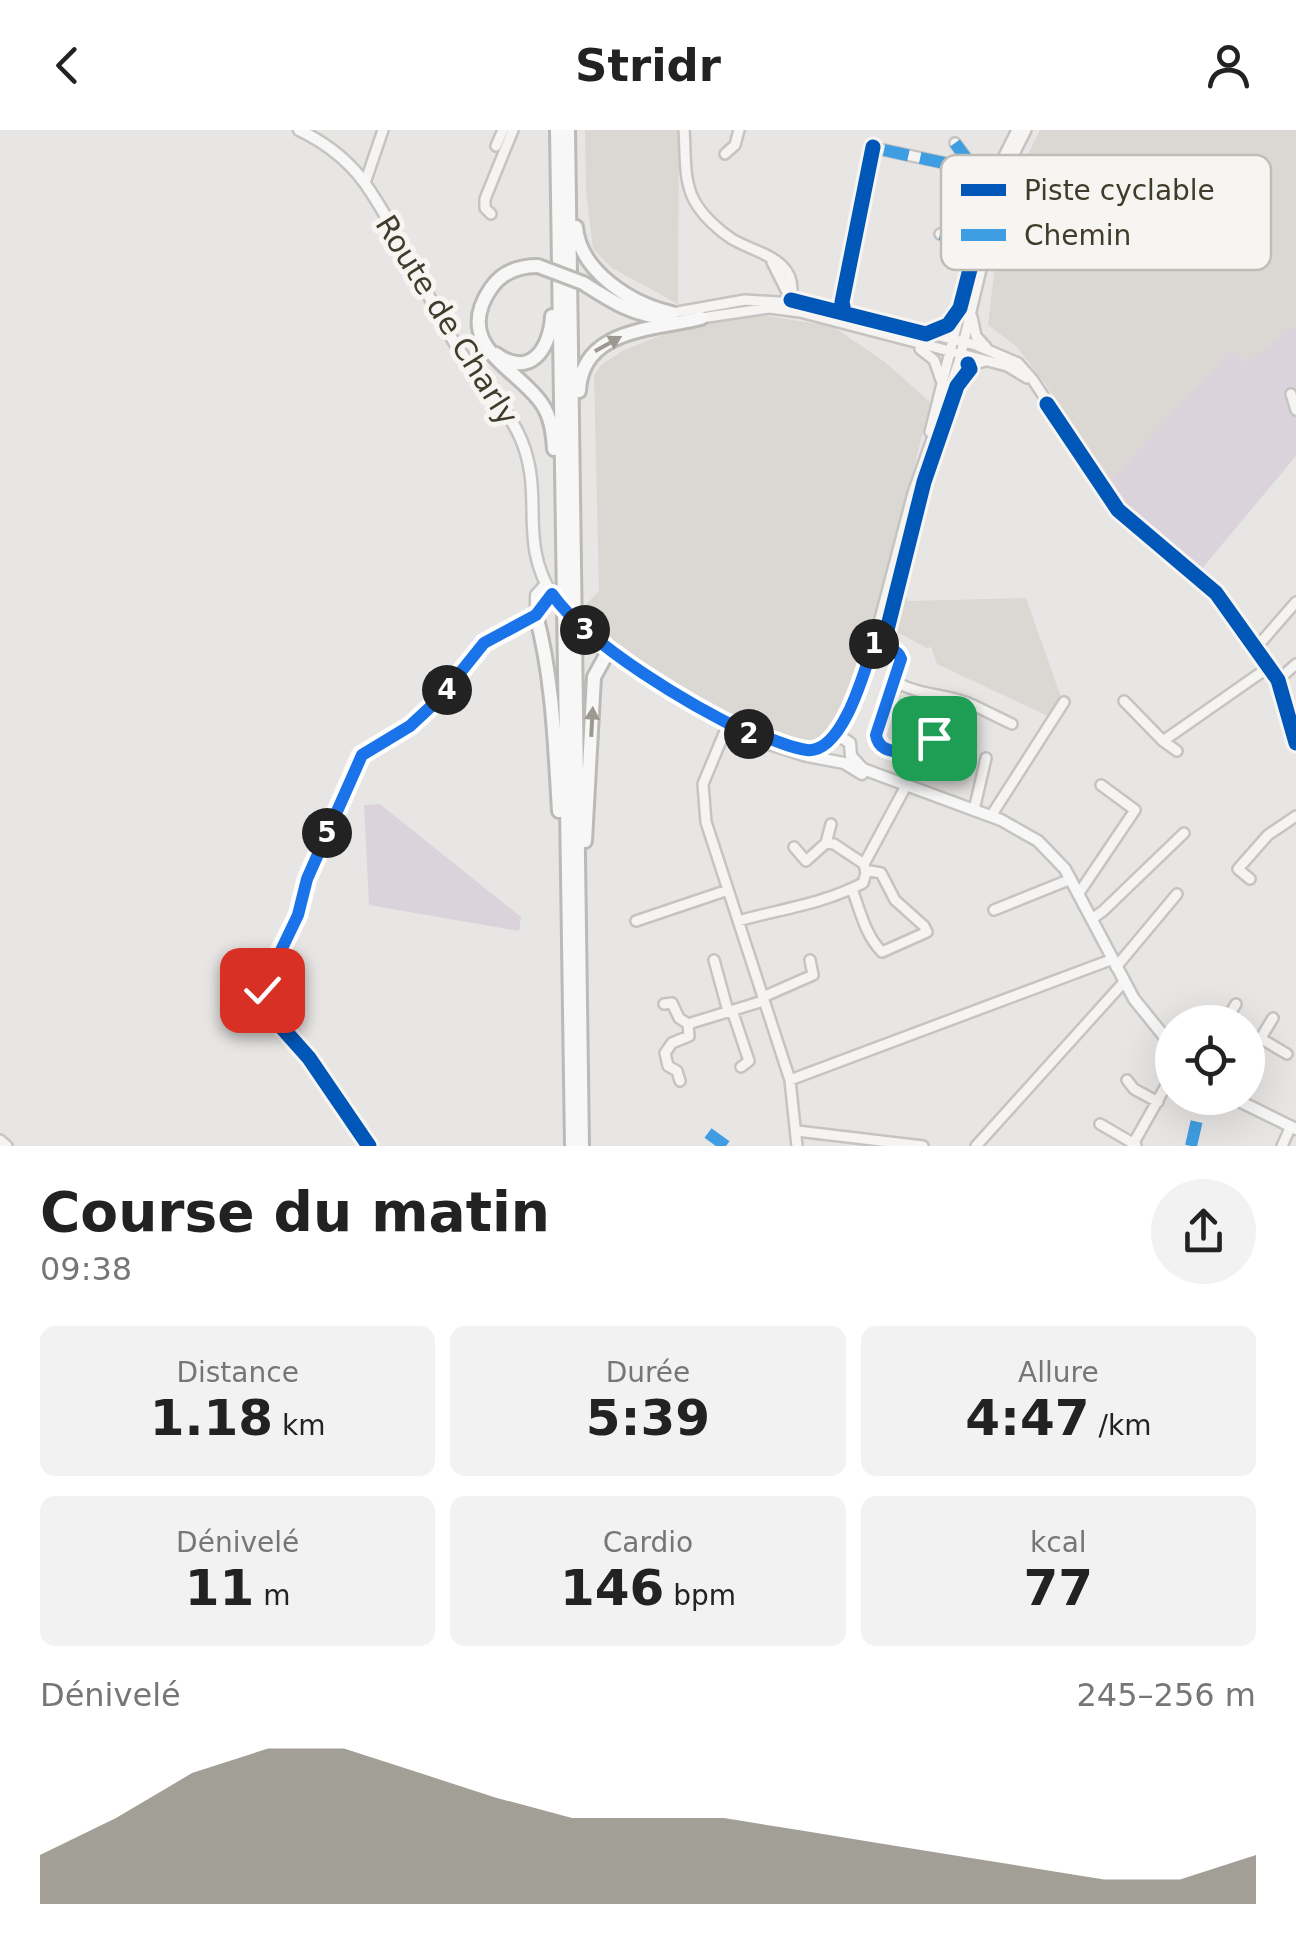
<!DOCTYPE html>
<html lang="fr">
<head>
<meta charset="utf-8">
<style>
	body { margin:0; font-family:"DejaVu Sans",sans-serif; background:#f2f2f2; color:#222; height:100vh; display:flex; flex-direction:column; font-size:38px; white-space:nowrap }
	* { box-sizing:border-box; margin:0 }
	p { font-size:32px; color:#767676 }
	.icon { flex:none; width:55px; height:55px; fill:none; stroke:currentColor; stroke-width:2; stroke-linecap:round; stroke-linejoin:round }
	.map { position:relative; height:1016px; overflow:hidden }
	.drawer { display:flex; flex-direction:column; background:#fff; flex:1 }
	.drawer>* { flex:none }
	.controls { position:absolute; left:1155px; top:875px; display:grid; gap:20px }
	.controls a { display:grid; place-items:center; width:110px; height:110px; border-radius:50%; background:#fff; box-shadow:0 10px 40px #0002; font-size:50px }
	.pin { position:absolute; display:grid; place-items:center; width:85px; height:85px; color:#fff; margin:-42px; border-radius:20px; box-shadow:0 5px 15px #0006 }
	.km { position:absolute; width:50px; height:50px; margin:-25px; border-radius:50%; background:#222; color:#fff; font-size:28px; line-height:50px; text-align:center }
	.round { display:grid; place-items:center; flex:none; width:105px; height:105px; border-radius:52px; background:#f2f2f2 }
	.headline { display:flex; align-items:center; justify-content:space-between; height:170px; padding:0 40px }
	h1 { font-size:55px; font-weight:600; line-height:75px }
	.metrics { display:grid; grid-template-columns:repeat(3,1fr); gap:15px; height:170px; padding:10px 40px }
	.metrics div { display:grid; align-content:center; border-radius:15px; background:#f2f2f2; text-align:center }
	.metrics b { font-size:50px; font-weight:600 }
	.metrics small { font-size:28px; font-weight:400 }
	.metrics p { font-size:28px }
	.chart { height:280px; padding:20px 40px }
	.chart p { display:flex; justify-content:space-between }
	.chart svg { width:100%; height:180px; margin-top:10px; fill:#7b776c; opacity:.7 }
	header { display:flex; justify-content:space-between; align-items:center; height:130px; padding:0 40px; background:#fff; font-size:45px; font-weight:600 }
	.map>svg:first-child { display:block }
	.built { fill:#dbd7d3 }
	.green { fill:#dbd3db }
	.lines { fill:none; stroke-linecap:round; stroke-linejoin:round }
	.minor-casing { stroke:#c6c4c2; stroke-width:14 }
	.major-casing { stroke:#c6c4c0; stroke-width:15 }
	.highway-casing { stroke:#bcbab6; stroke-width:18 }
	.minor { stroke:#f5f4f3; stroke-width:9 }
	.major { stroke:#f7f7f7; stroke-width:10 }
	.highway { stroke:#f7f7f7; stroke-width:12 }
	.major-bridge-casing { stroke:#c6c4c0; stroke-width:15; stroke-linecap:butt }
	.highway-bridge-casing { stroke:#bcbab6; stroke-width:18; stroke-linecap:butt }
	.major-bridge { stroke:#f7f7f7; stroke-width:10 }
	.highway-bridge { stroke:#f7f7f7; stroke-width:12 }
	.quiet { stroke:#3f9ee1; stroke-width:12; stroke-dasharray:25 12; stroke-linecap:butt }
	.cycleway-casing { stroke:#f7f5f2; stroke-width:21 }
	.cycleway { stroke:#0057b8; stroke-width:15 }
	.oneway { fill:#9c9991 }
	.route-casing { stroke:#fff; stroke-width:20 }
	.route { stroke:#1a73e8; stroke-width:12 }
	.labels { text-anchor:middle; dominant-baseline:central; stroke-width:10; stroke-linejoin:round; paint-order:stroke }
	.street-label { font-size:30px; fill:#413b2b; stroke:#f7f5f2 }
	.key { fill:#f7f5f2; stroke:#c0bdb6; stroke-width:2.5 }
	.key-label { font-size:28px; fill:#413b2b }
</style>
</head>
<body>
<header><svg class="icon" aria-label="back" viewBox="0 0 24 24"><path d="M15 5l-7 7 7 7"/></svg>Stridr<svg class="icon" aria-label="person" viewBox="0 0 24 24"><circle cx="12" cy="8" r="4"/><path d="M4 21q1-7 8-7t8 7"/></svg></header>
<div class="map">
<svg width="1296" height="1016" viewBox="0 0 1296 1016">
	<rect width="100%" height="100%" fill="#e8e6e4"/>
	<path class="built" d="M585,0H679L678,174L612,138L593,119L586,61Z
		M1040,0H1296V194L1245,234L1232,220L1107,354L1046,255L1017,217L988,195L996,126L1014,53Z
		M754,184L832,196L885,232L930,272L870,520L829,602L814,614H803L756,598L711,576L672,553L583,490V477L599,461L594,245L600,236L622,221L679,198Z
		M901,447L908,471L1026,468L1061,567L1048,586L937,534L931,517L927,518L891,499Z"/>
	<path class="green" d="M1296,194V326L1200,441L1136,390L1107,354L1232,219L1246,233Z
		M380,674L521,787L519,801L369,775L364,675Z"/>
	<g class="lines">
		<g class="minor-casing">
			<path id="minor" d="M684,0C686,22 683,50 694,70C702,85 718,100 732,109C759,125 799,128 791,170
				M955,13L966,28V38
				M496,16L503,0
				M884,20L1001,45
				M725,24L735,15L739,0
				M365,53L383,0
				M491,84L485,78V69L513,0
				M940,104L981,115
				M772,132L792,172
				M672,183L745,170L811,174L976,215L1018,233L1033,250L1118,380L1216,463L1264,529L1282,561L1296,613
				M972,187L976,206L986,217
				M701,188L769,178L800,182L1007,236L1027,248
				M929,203L944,197L956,184
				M920,219L934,230L941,250
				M956,248L969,236L985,231
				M1291,264L1296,280
				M930,302L984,85L1000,34L1017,0
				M874,512L898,523C905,548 885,582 875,605L882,616L900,622L917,601L937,609L962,600L973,575C947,563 923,567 896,552
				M1256,518L1296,472
				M1278,550L1296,534
				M1124,571L1163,611L1269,537
				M973,575L1012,594
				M728,594L703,654L706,692L790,950L797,1016
				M833,608L842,594L874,512L913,363L959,232L1003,46L1026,0
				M1163,611L1177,621
				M974,680L986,628
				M991,686L1064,572
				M826,713L834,714L864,734
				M794,717L806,731L826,713L831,694
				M1250,749L1238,739L1268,705L1296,686
				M852,759C860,780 865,805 882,822L927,802L924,796L895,770L881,743L870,741L866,743
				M1079,763L1135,680L1101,655
				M994,780L1071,749
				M1093,788L1103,781L1184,703
				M636,791L728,760
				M738,791C781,779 823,774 863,753L866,743L864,734L906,656
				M714,830L728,881
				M1116,837L1177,764
				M763,867L813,845L810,830
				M664,874L672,873L679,888L688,894L763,871
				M732,880L749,931L741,937
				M1225,892L1236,874
				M1260,908L1287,924
				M1172,920L1169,927L1172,940
				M1248,929L1273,888
				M790,950L1113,829
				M1127,950L1134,959L1158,972
				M680,951L677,941L668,936L665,923L672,913L689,906L688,894
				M1100,994L1136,1015
				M797,1001L923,1016
				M0,1010L7,1016
				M369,1016L309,928L269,883L262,867L263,855L298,785L307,749L361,625L410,596L439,569L484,513L536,485
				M976,1016L1124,852
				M1132,1016L1172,945
				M1282,1016L1291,996"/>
		</g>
		<g class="major-casing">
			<path id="major" d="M299,0C324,12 347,29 364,52C397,99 424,161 454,212C476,248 512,279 525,320C542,373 519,414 554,468
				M536,485V465L546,454
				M588,502L687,571L751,608L807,626L844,633L862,644
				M806,620C821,620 827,608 841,607L850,613L851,626
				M851,626L863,639L1001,690L1038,711L1065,739L1134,869L1172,916
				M1233,968L1296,999"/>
		</g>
		<g class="highway-casing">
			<path id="highway" d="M557,0L572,1016
				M568,0L582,1016
				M576,97C580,142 632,174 672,183
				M538,136C519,136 502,142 491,158C451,216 518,238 542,274C551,287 553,303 554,319
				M583,153C611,171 635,187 669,188
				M496,224C530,249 550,219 552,186
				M579,261C582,198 654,200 701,188
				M536,485C553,548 555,616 559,681
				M585,711L594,547L610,518"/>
		</g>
		<use href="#minor" class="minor"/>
		<use href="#major" class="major"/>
		<use href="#highway" class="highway"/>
		<g class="major-bridge-casing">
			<path id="major-bridge" d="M554,468L588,502"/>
		</g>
		<g class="highway-bridge-casing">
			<path id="highway-bridge" d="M538,136L583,153"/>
		</g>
		<use href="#major-bridge" class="major-bridge"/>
		<use href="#highway-bridge" class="highway-bridge"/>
		<path class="quiet" d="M955,13L966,28V38
			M884,20L1003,46
			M940,104L984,115
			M708,1003L726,1016
			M1191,1016L1202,968"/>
		<g class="cycleway-casing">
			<path id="cycleway" d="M791,170L926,204L948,195L960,178L984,85
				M844,182L842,172L873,17
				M1047,274L1118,380L1216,463L1278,550L1296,613
				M884,512L924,352L957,256L970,239L968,234
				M369,1016L309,928L269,883L262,867L263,855L298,785L307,749L361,625L410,596L439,569L484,513L536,485"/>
		</g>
		<use href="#cycleway" class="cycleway"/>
	</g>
	<defs><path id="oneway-solid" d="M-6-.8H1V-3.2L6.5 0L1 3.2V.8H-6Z" transform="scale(2.5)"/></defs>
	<g class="oneway">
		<use href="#oneway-solid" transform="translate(608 214) rotate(-29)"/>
		<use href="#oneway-solid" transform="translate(592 592) rotate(-87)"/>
	</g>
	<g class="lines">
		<g class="route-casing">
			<path id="route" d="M262,860L298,785L307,749L362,625L410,596L439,569L484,513L536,485L552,464C589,516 691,576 750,604L754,603C770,608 789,618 807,620C843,624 865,539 874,512C883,515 898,519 901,529L876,605C878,618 888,621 900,622L918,601L934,608"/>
		</g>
		<use href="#route" class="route"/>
	</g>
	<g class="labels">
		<g class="street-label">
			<text transform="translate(447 190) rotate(58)">Route de Charly</text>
		</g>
	</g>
	<rect x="941" y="25" width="330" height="115" rx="15" class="key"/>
	<rect x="961" y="54" width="45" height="12" fill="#0057b8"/>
	<rect x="961" y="99" width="45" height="12" fill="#3f9ee1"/>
	<g class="key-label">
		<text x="1024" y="70">Piste cyclable</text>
		<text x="1024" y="115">Chemin</text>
	</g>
</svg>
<div class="controls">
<a><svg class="icon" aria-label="locate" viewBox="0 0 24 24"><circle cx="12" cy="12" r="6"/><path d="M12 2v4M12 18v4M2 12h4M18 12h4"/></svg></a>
</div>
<div class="pin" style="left:934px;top:608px;background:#1e9e55"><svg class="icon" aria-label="arrive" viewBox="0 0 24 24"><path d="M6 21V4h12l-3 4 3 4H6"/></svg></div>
<div class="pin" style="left:262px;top:860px;background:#d93025"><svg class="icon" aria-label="check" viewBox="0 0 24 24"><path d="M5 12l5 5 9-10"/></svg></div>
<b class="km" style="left:874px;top:514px">1</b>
<b class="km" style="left:749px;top:604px">2</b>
<b class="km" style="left:585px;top:500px">3</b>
<b class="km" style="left:447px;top:560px">4</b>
<b class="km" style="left:327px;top:703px">5</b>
</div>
<section class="drawer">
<div class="headline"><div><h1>Course du matin</h1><p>09:38</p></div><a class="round"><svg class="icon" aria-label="share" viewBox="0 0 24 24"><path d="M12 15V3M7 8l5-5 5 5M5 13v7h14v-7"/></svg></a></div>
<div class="metrics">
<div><p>Distance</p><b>1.18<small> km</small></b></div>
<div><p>Durée</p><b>5:39</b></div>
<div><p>Allure</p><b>4:47<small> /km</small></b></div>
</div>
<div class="metrics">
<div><p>Dénivelé</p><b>11<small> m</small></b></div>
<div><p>Cardio</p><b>146<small> bpm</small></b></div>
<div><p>kcal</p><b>77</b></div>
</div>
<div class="chart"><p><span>Dénivelé</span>245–256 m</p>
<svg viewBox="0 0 160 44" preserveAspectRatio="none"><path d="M0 44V32L10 23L20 12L30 6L40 6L50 12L60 18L70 23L80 23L90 23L100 26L110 29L120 32L130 35L140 38L150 38L160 32V44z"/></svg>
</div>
</section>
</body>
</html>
